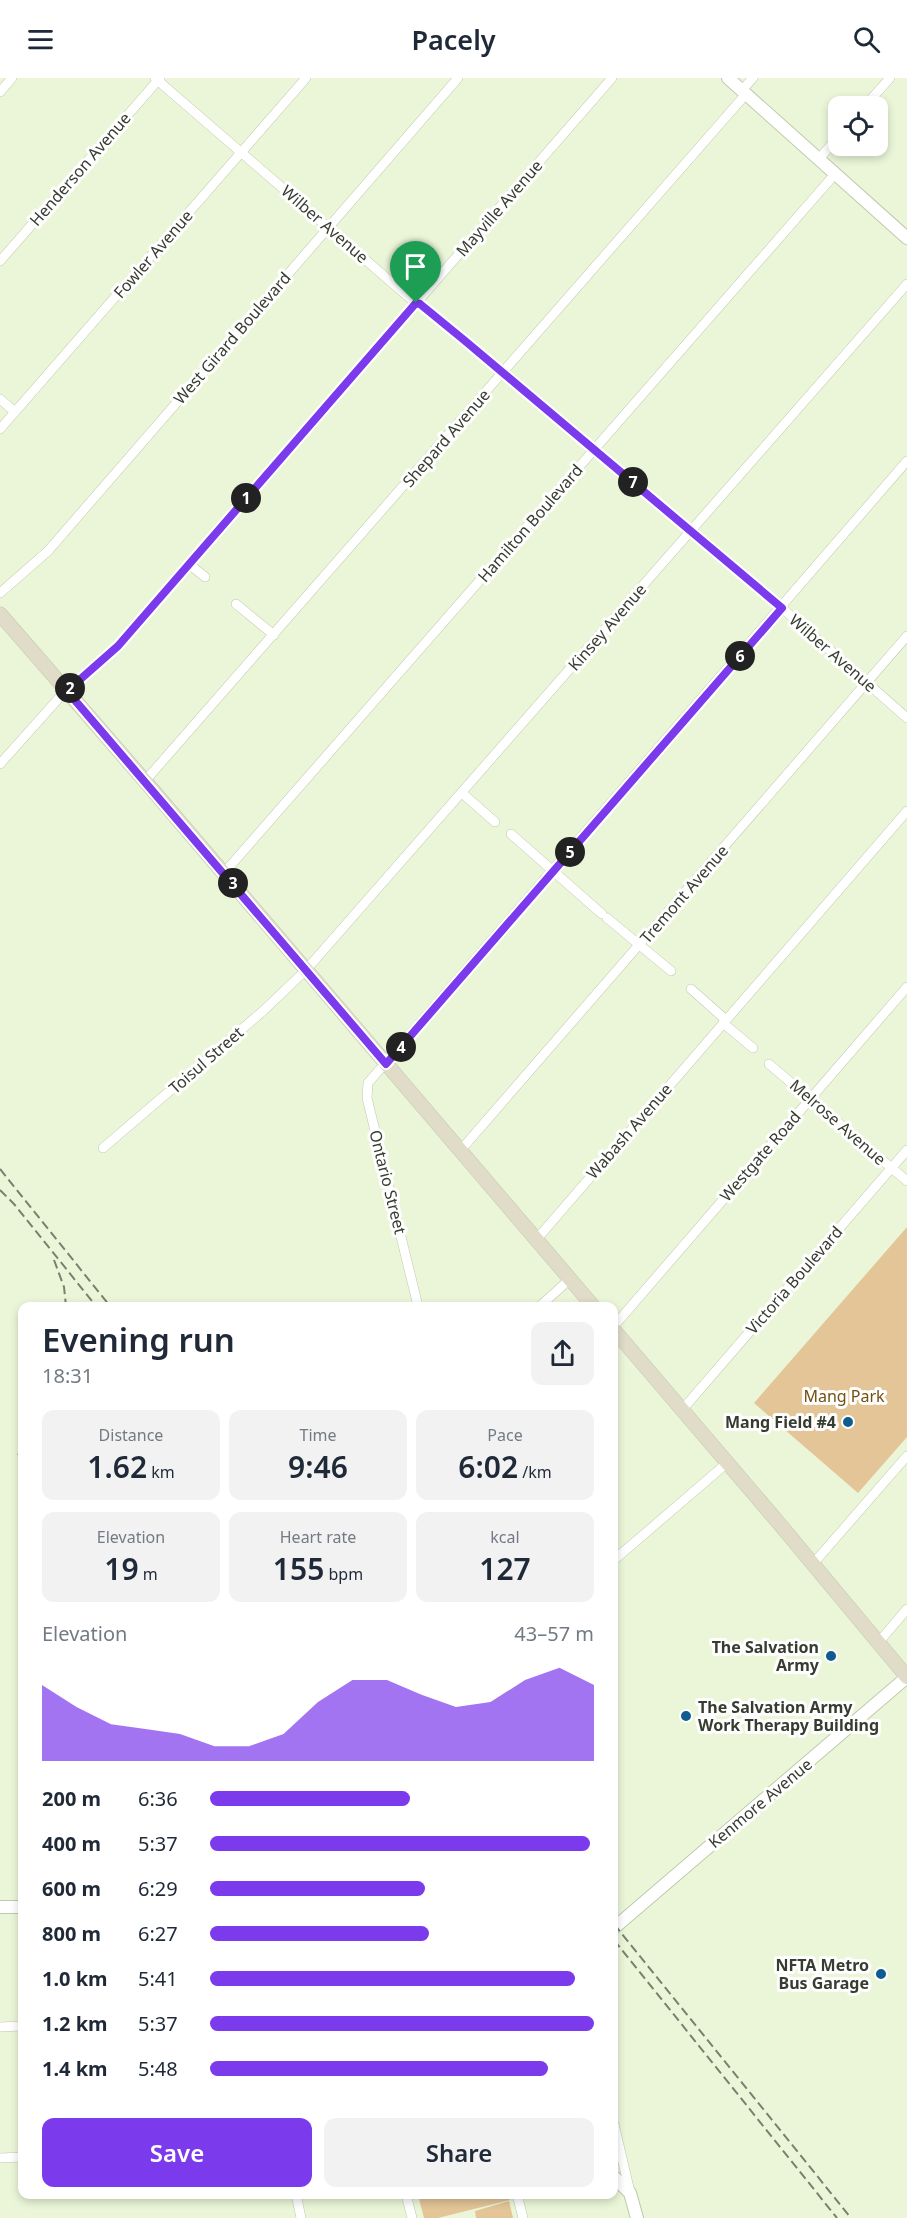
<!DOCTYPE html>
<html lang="en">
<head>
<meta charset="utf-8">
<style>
	body { margin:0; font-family:"Noto Sans",sans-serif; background:#f2f2f3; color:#1f2937; height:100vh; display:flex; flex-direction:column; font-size:22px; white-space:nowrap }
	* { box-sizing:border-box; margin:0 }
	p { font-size:20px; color:#747a83 }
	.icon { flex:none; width:33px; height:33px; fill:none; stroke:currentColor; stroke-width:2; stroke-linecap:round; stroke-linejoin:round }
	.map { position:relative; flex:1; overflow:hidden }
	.details { position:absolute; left:18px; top:1224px; width:600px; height:897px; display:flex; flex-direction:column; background:#fff; border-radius:12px; box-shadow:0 3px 9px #0003 }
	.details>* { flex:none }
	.fabs { position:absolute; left:828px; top:18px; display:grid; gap:12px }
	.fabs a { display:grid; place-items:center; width:60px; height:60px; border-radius:12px; background:#fff; box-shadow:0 3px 9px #0003; font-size:30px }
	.pin { position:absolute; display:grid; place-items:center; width:51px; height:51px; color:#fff; margin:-62px -26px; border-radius:50% 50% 50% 0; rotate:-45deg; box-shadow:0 0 6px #0007 }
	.pin .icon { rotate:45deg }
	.km { position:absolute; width:30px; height:30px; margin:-15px; border-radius:50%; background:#222; color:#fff; font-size:16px; line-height:30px; text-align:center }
	.round { display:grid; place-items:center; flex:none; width:63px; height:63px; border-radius:12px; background:#f2f2f3 }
	.overview { display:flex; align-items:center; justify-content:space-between; height:102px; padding:0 24px }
	h1 { font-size:33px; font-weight:600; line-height:45px }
	.stats { display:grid; grid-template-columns:repeat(3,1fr); gap:9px; height:102px; padding:6px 24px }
	.stats div { display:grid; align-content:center; border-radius:12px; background:#f2f2f3; text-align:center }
	.stats b { font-size:30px; font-weight:600 }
	.stats small { font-size:16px; font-weight:400 }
	.stats p { font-size:16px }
	.chart { height:168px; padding:12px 24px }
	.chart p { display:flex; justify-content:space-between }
	.chart svg { width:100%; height:108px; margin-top:6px; fill:#7c3aed; opacity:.7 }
	.button { display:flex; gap:12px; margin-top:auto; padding:12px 24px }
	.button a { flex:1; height:69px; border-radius:12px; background:#7c3aed; color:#fff; font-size:24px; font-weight:600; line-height:69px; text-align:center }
	.button a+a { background:#f2f2f3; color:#1f2937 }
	ul { padding:0 24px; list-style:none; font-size:20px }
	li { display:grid; grid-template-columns:96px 72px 1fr; align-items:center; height:45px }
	li i { height:15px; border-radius:8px; background:#7c3aed }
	header { display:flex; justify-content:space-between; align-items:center; height:78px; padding:0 24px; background:#fff; font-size:27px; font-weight:600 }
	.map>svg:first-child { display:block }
	.green { fill:#e4c597 }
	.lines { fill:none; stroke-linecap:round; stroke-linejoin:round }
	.minor-casing { stroke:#bfcaad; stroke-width:10 }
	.tertiary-casing { stroke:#bfcaad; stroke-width:14 }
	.secondary-casing { stroke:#bfcaad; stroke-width:15 }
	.minor { stroke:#fff; stroke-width:9 }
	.tertiary { stroke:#fff; stroke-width:12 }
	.secondary { stroke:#e0dcc8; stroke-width:14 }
	.rail { stroke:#79806e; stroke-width:2; stroke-dasharray:9 4.5; stroke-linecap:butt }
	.route-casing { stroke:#fff; stroke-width:12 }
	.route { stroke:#7c3aed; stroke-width:8 }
	.poi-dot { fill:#0f5d90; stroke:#fefefe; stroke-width:2 }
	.labels { text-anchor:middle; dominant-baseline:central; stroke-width:6; stroke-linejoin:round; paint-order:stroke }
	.street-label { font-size:16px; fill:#373c30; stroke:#fefefe }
	.park-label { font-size:16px; fill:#73500d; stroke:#fefefe }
	.poi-label { font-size:16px; font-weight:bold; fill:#373c30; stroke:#fefefe; text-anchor:end }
</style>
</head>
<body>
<header><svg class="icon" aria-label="menu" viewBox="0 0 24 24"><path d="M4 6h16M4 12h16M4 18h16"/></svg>Pacely<svg class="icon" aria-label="search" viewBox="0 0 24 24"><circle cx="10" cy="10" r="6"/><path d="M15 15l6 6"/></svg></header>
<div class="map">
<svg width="907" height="2140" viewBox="0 0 907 2140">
	<rect width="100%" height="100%" fill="#ebf6d9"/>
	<path class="green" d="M907,1149V1359L858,1415L754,1325Z
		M418,2117H508L510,2122L438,2140H424Z
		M509,2123L513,2140H476L475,2133Z"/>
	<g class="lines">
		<g class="minor-casing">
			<path id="minor" d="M155,0L412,222L420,226L463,262L782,530L907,640
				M742,12L753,0
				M0,14L12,0
				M865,28L890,0
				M819,81L838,59
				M0,183L160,0
				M0,321L15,334
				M0,351L306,0
				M189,486L205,499
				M0,515L48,473L458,0
				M236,526L274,557
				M0,686L59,620L118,568L612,0
				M145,703L746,16
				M462,715L495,744
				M511,756L602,836
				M224,795L835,96
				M607,840L671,893
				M691,911L726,942
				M723,945L753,970
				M769,986L907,1103
				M103,1070L263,933L306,892L907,206
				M460,1073L907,558
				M536,1162L907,733
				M418,1228L367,1020L368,1005L907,383
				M540,1228L570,1201
				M614,1248L907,909
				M682,1332L907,1072
				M614,1482L727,1385
				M812,1487L907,1378
				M878,1565L907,1531
				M0,1949L22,1948
				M614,2046L630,2114
				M0,2080L22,2079
				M296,2116L301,2140
				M406,2116L412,2140
				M517,2116L523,2140"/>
		</g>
		<g class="tertiary-casing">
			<path id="tertiary" d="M728,0L907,160
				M0,1829H22
				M614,1850L907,1599
				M614,2099L630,2115L637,2140"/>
		</g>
		<g class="secondary-casing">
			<path id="secondary" d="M0,536L145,703L593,1228
				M614,1252L777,1443L907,1599"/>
		</g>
		<use href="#minor" class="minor"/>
		<use href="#tertiary" class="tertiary"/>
		<use href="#secondary" class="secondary"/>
		<path class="rail" d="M0,1091L110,1228
			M0,1112L14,1126L96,1228
			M54,1182L64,1209L66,1228
			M18,1377L22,1371
			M614,1846L851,2140
			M614,1862L837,2140"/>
	</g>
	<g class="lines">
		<g class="route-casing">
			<path id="route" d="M416,225L420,226L464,262L782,530L386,986L67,613L118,568Z"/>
		</g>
		<use href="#route" class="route"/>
	</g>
	<g class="poi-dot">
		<circle cx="848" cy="1344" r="6"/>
		<circle cx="831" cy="1578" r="6"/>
		<circle cx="686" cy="1638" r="6"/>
		<circle cx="881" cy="1896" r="6"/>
	</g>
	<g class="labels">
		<g class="street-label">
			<text transform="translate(80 91) rotate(-49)">Henderson Avenue</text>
			<text transform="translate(499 130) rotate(-49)">Mayville Avenue</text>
			<text transform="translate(325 146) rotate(41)">Wilber Avenue</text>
			<text transform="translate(153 176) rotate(-49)">Fowler Avenue</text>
			<text transform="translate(232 260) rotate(-49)">West Girard Boulevard</text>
			<text transform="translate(446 360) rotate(-49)">Shepard Avenue</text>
			<text transform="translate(530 445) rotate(-49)">Hamilton Boulevard</text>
			<text transform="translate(607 549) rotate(-49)">Kinsey Avenue</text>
			<text transform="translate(833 575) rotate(41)">Wilber Avenue</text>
			<text transform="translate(684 816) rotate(-49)">Tremont Avenue</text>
			<text transform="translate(206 982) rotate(-41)">Toisul Street</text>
			<text transform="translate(838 1044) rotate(41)">Melrose Avenue</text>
			<text transform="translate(629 1053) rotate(-49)">Wabash Avenue</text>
			<text transform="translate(760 1078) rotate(-49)">Westgate Road</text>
			<text transform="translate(388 1104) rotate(76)">Ontario Street</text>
			<text transform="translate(794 1202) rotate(-49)">Victoria Boulevard</text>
			<text transform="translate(760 1725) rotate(-40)">Kenmore Avenue</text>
		</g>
		<g class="park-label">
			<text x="844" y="1318">Mang Park</text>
		</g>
		<g class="poi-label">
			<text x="836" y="1344">Mang Field #4</text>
			<text x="819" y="1569">The Salvation<tspan x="819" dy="18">Army</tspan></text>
			<text x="698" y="1629" text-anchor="start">The Salvation Army<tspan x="698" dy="18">Work Therapy Building</tspan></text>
			<text x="869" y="1887">NFTA Metro<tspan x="869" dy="18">Bus Garage</tspan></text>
		</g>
	</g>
</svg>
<div class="fabs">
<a><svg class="icon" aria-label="locate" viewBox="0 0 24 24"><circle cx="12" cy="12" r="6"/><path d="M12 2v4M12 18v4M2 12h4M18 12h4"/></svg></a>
</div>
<div class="pin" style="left:416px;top:225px;background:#1e9e55"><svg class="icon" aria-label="arrive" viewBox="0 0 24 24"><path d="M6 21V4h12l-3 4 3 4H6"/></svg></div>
<b class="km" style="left:246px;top:420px">1</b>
<b class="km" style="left:70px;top:610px">2</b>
<b class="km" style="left:233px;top:805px">3</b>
<b class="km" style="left:401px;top:969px">4</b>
<b class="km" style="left:570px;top:774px">5</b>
<b class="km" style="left:740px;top:578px">6</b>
<b class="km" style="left:633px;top:404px">7</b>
<section class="details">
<div class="overview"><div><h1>Evening run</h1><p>18:31</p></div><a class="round"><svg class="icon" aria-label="share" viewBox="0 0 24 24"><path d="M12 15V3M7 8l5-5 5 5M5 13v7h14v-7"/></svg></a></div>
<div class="stats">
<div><p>Distance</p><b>1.62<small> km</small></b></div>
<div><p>Time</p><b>9:46</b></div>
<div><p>Pace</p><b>6:02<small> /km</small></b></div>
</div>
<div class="stats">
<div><p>Elevation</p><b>19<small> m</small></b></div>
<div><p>Heart rate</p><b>155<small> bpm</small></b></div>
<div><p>kcal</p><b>127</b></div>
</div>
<div class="chart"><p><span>Elevation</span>43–57 m</p>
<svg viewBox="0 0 160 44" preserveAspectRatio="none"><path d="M0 44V13L10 22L20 29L30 31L40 33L50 38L60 38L70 33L80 20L90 11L100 11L110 17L120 22L130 20L140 11L150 6L160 13V44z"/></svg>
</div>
<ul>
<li><b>200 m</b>6:36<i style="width:52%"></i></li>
<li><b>400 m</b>5:37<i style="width:99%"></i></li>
<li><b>600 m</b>6:29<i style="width:56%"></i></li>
<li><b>800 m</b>6:27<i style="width:57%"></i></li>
<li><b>1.0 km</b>5:41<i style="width:95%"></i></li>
<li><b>1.2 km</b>5:37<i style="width:100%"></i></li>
<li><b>1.4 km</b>5:48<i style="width:88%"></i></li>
</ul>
<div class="button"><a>Save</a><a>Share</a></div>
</section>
</div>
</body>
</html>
